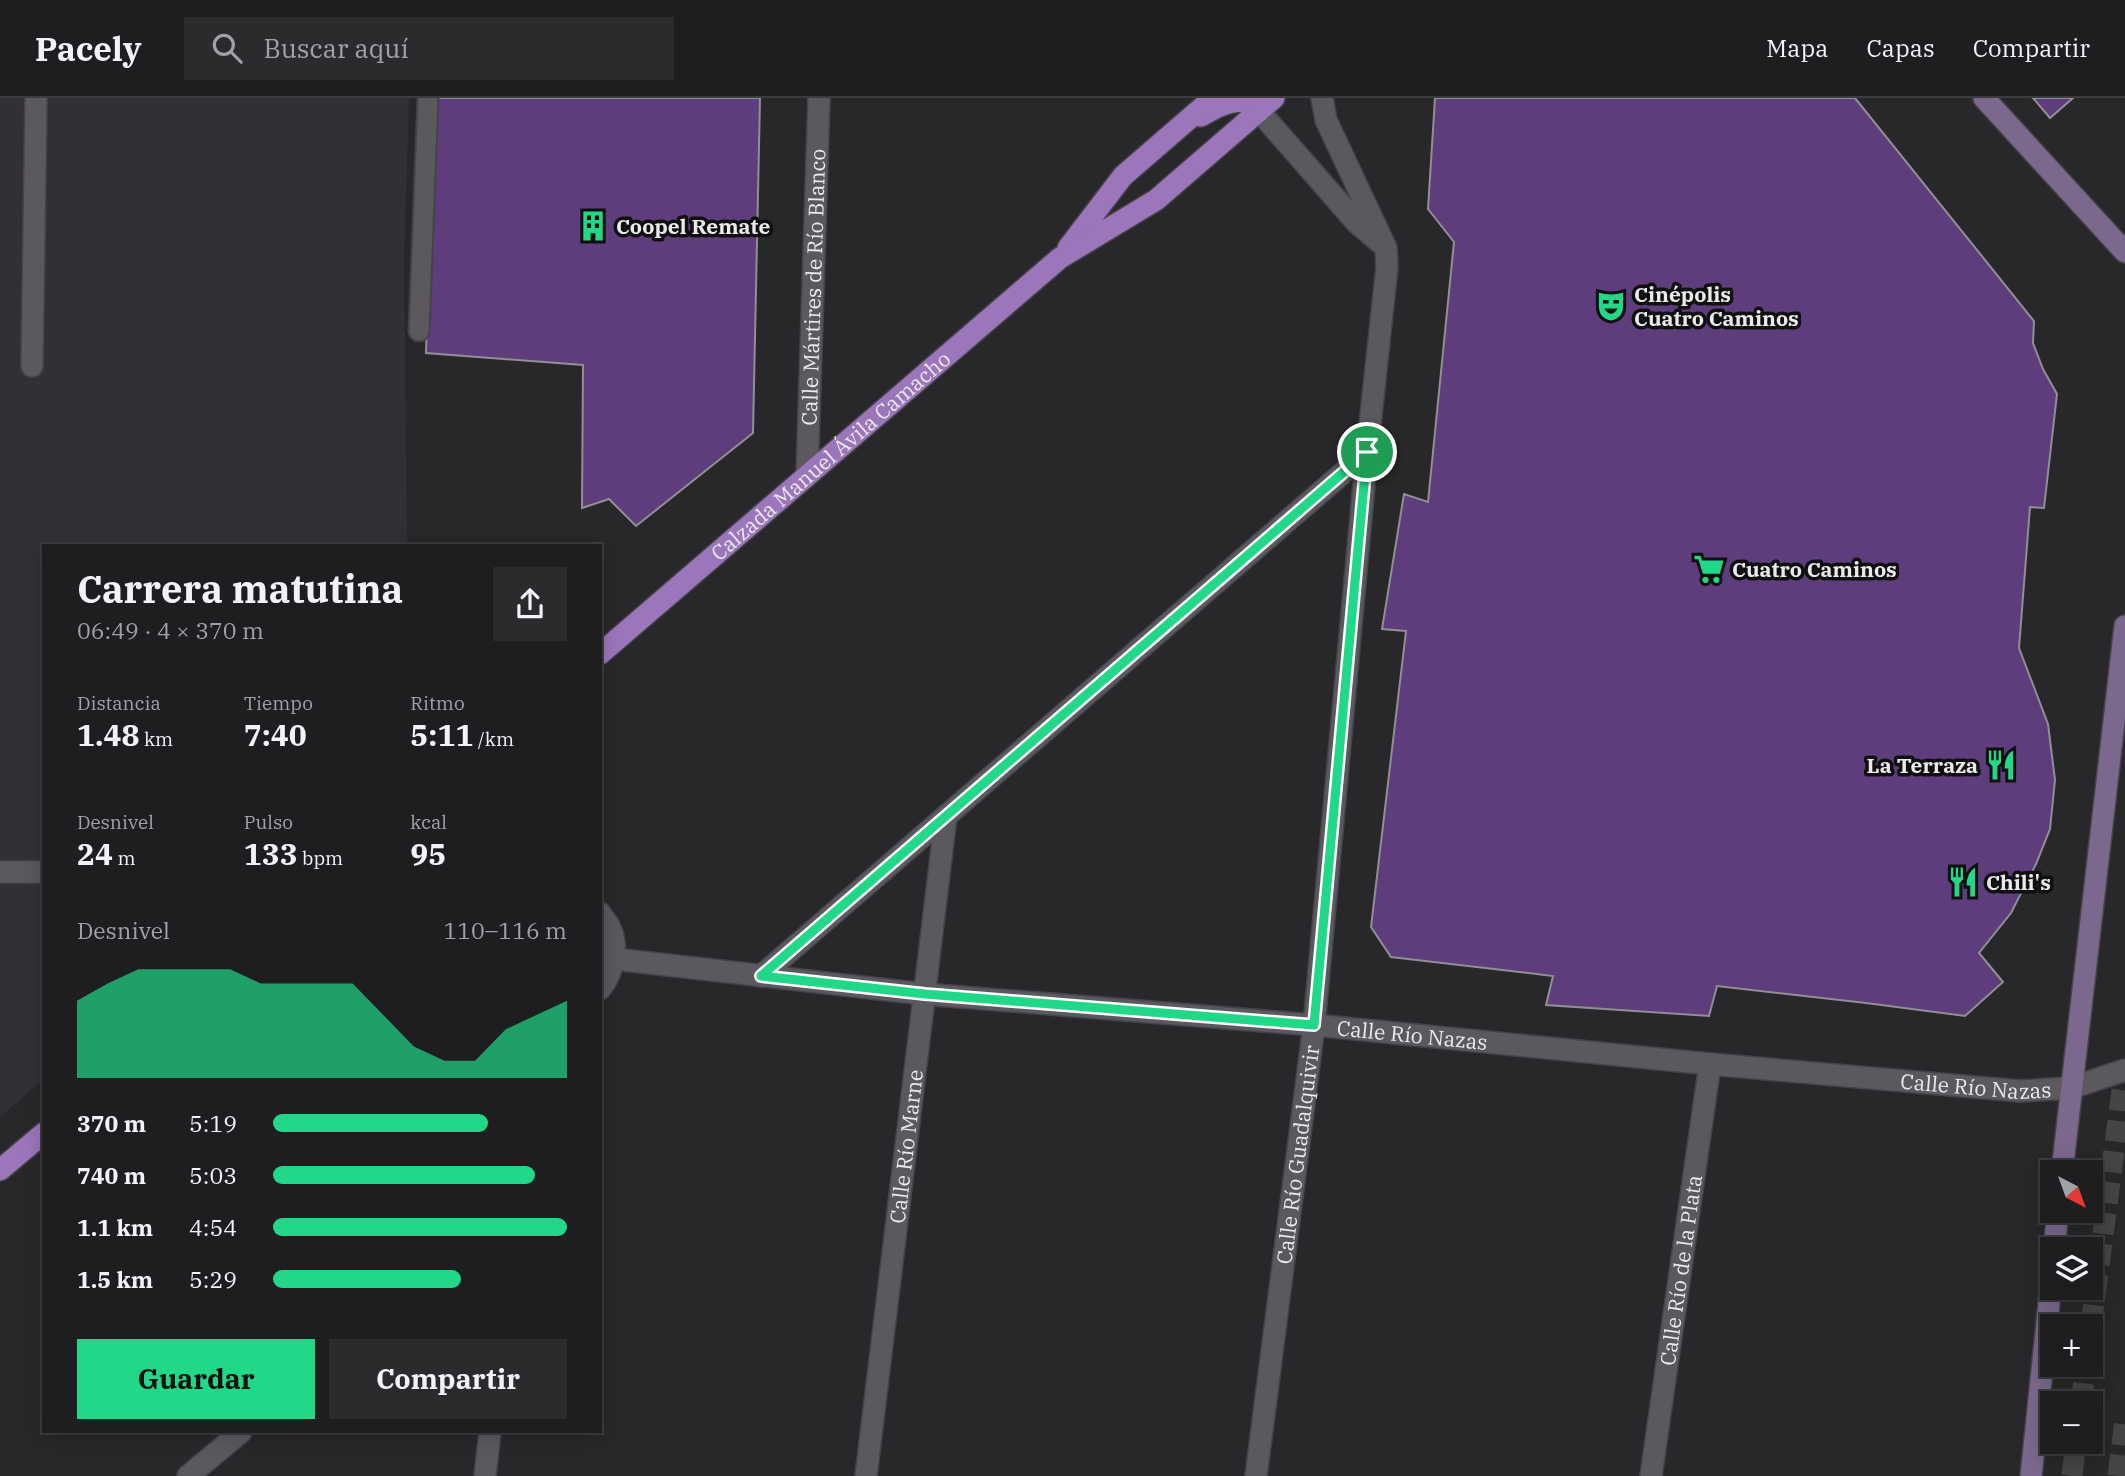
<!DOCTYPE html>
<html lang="es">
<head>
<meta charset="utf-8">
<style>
	body { margin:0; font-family:"IBM Plex Serif",serif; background:#2b2a2d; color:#f1f3f6; height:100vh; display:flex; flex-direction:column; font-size:26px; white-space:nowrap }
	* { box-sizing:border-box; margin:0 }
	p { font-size:23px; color:#a1a2a5 }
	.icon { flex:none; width:38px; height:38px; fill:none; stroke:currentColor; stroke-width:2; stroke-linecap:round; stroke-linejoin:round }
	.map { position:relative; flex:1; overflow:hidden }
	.details { position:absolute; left:42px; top:446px; width:560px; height:889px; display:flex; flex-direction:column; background:#1e1d20; border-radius:0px; box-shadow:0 4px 18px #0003,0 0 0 2px #3c3b3e }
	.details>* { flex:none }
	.needle { width:46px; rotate:139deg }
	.buttons { position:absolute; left:2040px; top:1062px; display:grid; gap:14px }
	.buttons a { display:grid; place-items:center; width:63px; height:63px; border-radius:0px; background:#1e1d20; box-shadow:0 4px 18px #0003,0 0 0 2px #3c3b3e; font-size:35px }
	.pin { position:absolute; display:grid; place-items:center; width:60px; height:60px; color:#fff; margin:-30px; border:4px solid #fff; border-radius:50%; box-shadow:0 2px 7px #0007 }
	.round { display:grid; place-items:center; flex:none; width:74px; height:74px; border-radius:0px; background:#2b2a2d }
	.headline { display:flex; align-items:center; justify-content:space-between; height:119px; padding:0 35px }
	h1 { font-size:38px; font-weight:700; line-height:52px }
	.figures { display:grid; grid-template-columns:repeat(3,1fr); gap:10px; height:119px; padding:7px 35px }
	.figures div { display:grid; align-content:center }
	.figures b { font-size:30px; font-weight:700 }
	.figures small { font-size:19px; font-weight:400 }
	.figures p { font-size:19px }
	.chart { height:196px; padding:14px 35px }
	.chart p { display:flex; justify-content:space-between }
	.chart svg { width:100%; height:126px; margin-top:7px; fill:#20d887; opacity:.7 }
	.cta { display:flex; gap:14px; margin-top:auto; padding:14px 35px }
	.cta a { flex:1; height:80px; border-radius:0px; background:#20d887; color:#111; font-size:28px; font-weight:700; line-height:80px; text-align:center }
	.cta a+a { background:#2b2a2d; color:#f1f3f6 }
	ul { padding:0 35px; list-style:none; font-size:23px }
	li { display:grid; grid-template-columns:112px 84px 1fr; align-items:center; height:52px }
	li i { height:18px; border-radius:9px; background:#20d887 }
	header { display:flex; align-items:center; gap:42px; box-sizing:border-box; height:98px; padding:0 35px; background:#1e1d20; border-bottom:2px solid #3c3b3e }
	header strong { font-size:33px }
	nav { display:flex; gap:38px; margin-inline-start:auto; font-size:24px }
	.search { width:490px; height:63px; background:#2b2a2d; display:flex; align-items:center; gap:18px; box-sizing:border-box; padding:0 24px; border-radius:0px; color:#a1a2a5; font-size:26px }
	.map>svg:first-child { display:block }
	.built { fill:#332f37 }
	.building { fill:#5e3d7c; stroke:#918f94; stroke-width:2 }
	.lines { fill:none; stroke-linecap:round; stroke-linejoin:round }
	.primary-tunnel { stroke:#454447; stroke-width:21; stroke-dasharray:21 10; stroke-linecap:butt }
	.lane-casing { stroke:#454347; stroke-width:23 }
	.street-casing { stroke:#454347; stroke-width:24 }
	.secondary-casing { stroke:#454347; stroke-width:24 }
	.primary-casing { stroke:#454347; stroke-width:24 }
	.lane { stroke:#5b595d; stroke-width:19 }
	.street { stroke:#5b595d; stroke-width:21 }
	.secondary { stroke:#7b688c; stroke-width:21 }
	.primary { stroke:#9b76bb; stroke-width:21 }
	.route-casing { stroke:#fff; stroke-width:14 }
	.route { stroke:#20d887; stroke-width:9 }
	.labels { text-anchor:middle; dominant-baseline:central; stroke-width:7; stroke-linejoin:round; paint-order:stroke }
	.poi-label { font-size:21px; font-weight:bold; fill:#eae9ec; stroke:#111011; text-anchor:start }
	.street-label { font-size:21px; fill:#eae9ec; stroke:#111011 }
</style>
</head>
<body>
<header>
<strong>Pacely</strong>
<div class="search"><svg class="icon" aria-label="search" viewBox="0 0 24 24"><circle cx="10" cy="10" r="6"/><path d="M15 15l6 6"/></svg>Buscar aquí</div>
<nav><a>Mapa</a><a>Capas</a><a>Compartir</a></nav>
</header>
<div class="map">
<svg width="2125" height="1378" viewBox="0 0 2125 1378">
	<rect width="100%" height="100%" fill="#28272a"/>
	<path class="built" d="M0,0H409L404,163L407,448H44V981L0,1019Z"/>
	<path class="building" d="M432,0H760L753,335L636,428L609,401L582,410L583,267L426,255Z
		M1435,0H1855L2034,223L2033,245L2043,271L2057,296L2044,410L2030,409L2019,550L2048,626L2055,682L2050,731L2036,766L2011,815L1979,855L2003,884L1965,918L1866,905L1717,888L1709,918L1546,907L1553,878L1391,859L1371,829L1406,533L1382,531L1404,396L1428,404L1454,144L1428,111Z
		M2033,0H2073L2050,20Z"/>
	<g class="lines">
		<path class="primary-tunnel" d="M2091,1228L2125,969
			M2081,1306L2086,1267
			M2072,1378L2076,1344
			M2118,1378L2125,1322"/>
		<g class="lane-casing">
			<path id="lane" d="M419,233L428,0"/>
		</g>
		<g class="street-casing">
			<g id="street">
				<path d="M1259,13L1357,125L1382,146"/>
				<path d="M32,268L36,0"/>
				<path id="s1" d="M807,378L819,0"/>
				<path d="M0,774H44"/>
				<path d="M600,815C603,820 608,825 610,830C619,848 613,876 600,891"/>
				<path id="s2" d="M614,861L924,896L1314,927L1710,966L2020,993L2071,990L2125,972"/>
				<path d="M761,878L1367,354"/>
				<path d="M188,1378L241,1334"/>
				<path d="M485,1378L490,1334"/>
				<path id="s3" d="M866,1378L946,718"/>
				<path id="s4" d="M1256,1378L1314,927L1367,354L1387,169L1386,150L1326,22L1322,0"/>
				<path id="s5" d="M1651,1378L1710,966"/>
			</g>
		</g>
		<g class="secondary-casing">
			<path id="secondary" d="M1984,0L2125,154
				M2062,1074L2125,528
				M2054,1152L2058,1113
				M2031,1378L2053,1167"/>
		</g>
		<g class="primary-casing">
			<g id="primary">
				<path d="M1201,18C1213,11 1230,1 1244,4C1249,5 1254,10 1259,13"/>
				<path d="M1068,150L1123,78L1213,0"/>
				<path id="s6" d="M600,556L1060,160L1156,102L1274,0"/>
				<path d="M0,1072L44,1035"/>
			</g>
		</g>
		<use href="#lane" class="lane"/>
		<use href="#street" class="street"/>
		<use href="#secondary" class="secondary"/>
		<use href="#primary" class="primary"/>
	</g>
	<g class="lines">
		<g class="route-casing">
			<path id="route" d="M1367,354L1314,927L925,896L761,878Z"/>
		</g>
		<use href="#route" class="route"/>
	</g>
	<defs>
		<g id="building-bare" transform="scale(2.415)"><path d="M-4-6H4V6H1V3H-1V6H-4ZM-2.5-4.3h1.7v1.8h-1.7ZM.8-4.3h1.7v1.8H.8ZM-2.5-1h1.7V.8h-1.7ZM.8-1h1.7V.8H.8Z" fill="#20d887" stroke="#111011" stroke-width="2.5" paint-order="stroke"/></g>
		<g id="theatre-bare" transform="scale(2.415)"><path d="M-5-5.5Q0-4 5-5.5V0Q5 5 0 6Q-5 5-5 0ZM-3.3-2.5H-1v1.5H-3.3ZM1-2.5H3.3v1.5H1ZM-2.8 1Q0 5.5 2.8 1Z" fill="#20d887" stroke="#111011" stroke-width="2.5" paint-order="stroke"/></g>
		<g id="supermarket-bare" transform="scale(2.415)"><path d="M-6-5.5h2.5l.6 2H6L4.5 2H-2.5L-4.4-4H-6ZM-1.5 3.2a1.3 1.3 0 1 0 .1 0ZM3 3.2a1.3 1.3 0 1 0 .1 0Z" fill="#20d887" stroke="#111011" stroke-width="2.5" paint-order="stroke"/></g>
		<g id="restaurant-bare" transform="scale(2.415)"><path d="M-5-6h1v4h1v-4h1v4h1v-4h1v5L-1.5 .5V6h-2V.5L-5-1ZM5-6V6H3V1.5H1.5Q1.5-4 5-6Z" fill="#20d887" stroke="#111011" stroke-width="2.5" paint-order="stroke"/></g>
	</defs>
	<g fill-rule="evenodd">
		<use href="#building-bare" x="593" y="128"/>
		<use href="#theatre-bare" x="1611" y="208"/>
		<use href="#supermarket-bare" x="1709" y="471"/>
		<use href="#restaurant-bare" x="2001" y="667"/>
		<use href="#restaurant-bare" x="1963" y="784"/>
	</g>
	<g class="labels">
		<g class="poi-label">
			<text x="616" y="128">Coopel Remate</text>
			<text x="1634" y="196">Cinépolis<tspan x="1634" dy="24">Cuatro Caminos</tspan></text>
			<text x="1732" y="471">Cuatro Caminos</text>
			<text x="1978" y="667" text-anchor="end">La Terraza</text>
			<text x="1986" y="784">Chili's</text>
		</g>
		<g class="street-label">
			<text stroke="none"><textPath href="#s1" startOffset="189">Calle Mártires de Río Blanco</textPath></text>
			<text stroke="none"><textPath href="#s6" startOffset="304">Calzada Manuel Ávila Camacho</textPath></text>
			<text stroke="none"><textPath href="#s2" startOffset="802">Calle Río Nazas</textPath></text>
			<text stroke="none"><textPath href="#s2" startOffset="1368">Calle Río Nazas</textPath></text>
			<text stroke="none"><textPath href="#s3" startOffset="332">Calle Río Marne</textPath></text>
			<text stroke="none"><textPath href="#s4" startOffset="324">Calle Río Guadalquivir</textPath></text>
			<text stroke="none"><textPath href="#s5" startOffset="208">Calle Río de la Plata</textPath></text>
		</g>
	</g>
</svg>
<div class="buttons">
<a><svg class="needle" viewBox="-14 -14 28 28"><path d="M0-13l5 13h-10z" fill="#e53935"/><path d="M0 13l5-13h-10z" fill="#a1a2a5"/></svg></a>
<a><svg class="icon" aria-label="layers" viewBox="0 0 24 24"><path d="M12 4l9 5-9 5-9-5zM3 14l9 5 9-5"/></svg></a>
<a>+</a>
<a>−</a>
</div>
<div class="pin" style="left:1367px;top:354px;background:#1e9e55"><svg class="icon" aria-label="arrive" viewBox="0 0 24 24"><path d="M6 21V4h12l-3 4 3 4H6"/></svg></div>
<section class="details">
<div class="headline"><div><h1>Carrera matutina</h1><p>06:49 · 4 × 370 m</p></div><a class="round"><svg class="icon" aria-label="share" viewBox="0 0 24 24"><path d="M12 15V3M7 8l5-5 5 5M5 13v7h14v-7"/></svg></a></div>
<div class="figures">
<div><p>Distancia</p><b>1.48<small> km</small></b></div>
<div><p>Tiempo</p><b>7:40</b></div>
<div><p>Ritmo</p><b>5:11<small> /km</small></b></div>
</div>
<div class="figures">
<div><p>Desnivel</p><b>24<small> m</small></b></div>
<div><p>Pulso</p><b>133<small> bpm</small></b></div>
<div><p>kcal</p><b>95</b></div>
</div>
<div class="chart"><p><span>Desnivel</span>110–116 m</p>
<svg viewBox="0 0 160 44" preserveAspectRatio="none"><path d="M0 44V17L10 11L20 6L30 6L40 6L50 6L60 11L70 11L80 11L90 11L100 22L110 33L120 38L130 38L140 27L150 22L160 17V44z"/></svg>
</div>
<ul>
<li><b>370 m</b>5:19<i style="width:73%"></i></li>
<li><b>740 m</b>5:03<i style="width:89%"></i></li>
<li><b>1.1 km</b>4:54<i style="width:100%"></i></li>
<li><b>1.5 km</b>5:29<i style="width:64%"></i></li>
</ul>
<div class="cta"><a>Guardar</a><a>Compartir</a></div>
</section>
</div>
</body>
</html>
